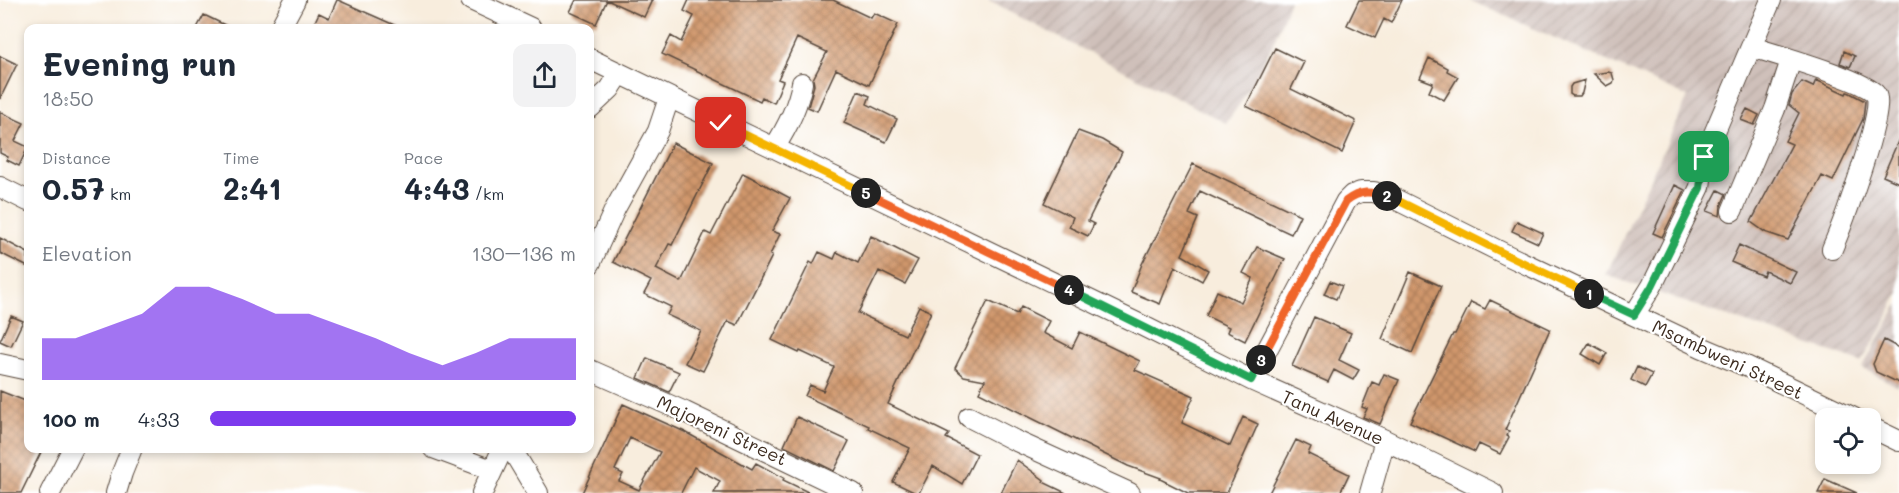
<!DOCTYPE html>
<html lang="en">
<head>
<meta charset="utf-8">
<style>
	body { margin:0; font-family:Mali,sans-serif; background:#f2f2f3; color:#1f2937; height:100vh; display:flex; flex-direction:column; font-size:22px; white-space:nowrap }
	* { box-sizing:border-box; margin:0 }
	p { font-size:20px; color:#747a83 }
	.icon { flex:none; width:33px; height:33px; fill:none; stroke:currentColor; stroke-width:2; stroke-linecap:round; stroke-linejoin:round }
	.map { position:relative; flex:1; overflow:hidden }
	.details { position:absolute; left:24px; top:24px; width:570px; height:429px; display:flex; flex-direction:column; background:#fff; border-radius:12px; box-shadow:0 3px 9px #0003 }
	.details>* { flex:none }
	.tools { position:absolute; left:1815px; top:408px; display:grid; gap:12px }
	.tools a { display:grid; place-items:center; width:66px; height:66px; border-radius:12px; background:#fff; box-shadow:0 3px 9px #0003; font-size:30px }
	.pin { position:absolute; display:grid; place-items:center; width:51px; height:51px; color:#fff; margin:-26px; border-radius:12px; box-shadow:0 3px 9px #0006 }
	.km { position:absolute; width:30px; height:30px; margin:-15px; border-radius:50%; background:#222; color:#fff; font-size:16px; line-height:30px; text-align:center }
	.round { display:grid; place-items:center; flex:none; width:63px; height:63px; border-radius:12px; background:#f2f2f3 }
	.overview { display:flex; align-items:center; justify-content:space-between; height:102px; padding:0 18px }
	h1 { font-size:33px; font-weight:800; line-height:45px }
	.metrics { display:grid; grid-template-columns:repeat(3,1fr); gap:9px; height:102px; padding:6px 18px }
	.metrics div { display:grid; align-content:center }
	.metrics b { font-size:30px; font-weight:800 }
	.metrics small { font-size:16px; font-weight:400 }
	.metrics p { font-size:16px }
	.chart { height:168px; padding:12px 18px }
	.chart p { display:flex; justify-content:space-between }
	.chart svg { width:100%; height:108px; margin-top:6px; fill:#7c3aed; opacity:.7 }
	ul { padding:0 18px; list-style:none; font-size:20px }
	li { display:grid; grid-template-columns:96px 72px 1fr; align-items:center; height:45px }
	li i { height:15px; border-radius:8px; background:#7c3aed }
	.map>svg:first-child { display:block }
	.industrial { fill:url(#industrial-furrows) }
	.building { fill:url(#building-cross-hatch); fill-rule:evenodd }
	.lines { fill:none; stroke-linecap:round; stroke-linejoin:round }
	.minor-casing { stroke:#57473b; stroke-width:22 }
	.minor { stroke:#fff; stroke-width:20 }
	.split-1-casing { stroke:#fff; stroke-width:12 }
	.split-2-casing { stroke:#fff; stroke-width:12 }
	.split-3-casing { stroke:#fff; stroke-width:12 }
	.split-4-casing { stroke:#fff; stroke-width:12 }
	.split-5-casing { stroke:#fff; stroke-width:12 }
	.split-6-casing { stroke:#fff; stroke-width:12 }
	.split-1 { stroke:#22a559; stroke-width:8 }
	.split-2 { stroke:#f5b400; stroke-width:8 }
	.split-3 { stroke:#f0652b; stroke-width:8 }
	.split-4 { stroke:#22a559; stroke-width:8 }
	.split-5 { stroke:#f0652b; stroke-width:8 }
	.split-6 { stroke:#f5b400; stroke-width:8 }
	.labels { text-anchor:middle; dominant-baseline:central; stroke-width:4.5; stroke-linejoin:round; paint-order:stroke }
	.street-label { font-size:18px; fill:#3b2a1e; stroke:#fff }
</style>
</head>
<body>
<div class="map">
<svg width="1899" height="493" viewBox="0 0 1899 493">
	<defs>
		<pattern id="industrial-furrows" width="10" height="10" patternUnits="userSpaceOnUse" patternTransform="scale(1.5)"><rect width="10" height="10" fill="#cfc0ba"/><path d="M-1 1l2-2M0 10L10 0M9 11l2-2" fill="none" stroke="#b3a59f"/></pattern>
		<pattern id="building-cross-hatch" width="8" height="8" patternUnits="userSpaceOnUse" patternTransform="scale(1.5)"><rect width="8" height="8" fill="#d0976c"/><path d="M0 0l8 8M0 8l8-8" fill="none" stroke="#aa7b58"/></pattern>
	</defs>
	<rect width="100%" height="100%" fill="#fff"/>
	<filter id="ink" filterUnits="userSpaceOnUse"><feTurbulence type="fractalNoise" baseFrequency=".0167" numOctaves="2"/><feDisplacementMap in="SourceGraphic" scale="12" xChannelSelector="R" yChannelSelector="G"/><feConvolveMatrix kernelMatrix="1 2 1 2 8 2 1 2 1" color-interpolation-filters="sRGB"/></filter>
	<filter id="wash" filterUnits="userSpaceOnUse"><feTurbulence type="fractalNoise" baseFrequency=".008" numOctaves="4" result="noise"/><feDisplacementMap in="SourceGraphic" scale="24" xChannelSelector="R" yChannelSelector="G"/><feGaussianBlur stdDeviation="1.35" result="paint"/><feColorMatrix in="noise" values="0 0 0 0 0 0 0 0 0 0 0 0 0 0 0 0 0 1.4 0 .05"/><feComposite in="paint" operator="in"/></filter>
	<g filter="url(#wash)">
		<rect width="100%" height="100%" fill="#f8eddd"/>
		<path class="industrial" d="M987,0H1290L1272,46L1241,102L1226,123Z
			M1469,0H1899V292L1882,329L1861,362L1606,275L1688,97Z
			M1899,303V387L1862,368Z"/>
		<g id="blocks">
			<path class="building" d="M337,0H338L401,28H312L319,13L329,18Z
				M576,0H652L644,17L607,0L596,24L570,12Z
				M689,0H833L871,18L874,13L898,24L869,85L836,69L817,111L808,107L814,85L813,79L827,52L797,38L778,79L783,81L774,103L762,97L760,101L662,54L671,36L681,42L694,16L684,11Z
				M1359,0H1402L1391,23L1384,19L1375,38L1347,25Z
				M204,15L231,28H197Z
				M1275,48L1304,62L1291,89L1356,121L1342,153L1246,106Z
				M1844,51L1855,56L1850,67L1840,63Z
				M0,56L17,64L0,99Z
				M1429,58L1448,68L1447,71L1458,77L1444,100L1429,92L1433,83L1420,78Z
				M1608,72L1612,73L1614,80L1613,83L1607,86L1594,74Z
				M1585,80L1582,93L1580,96H1573L1570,94V87L1572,84Z
				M1816,80L1846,94L1847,92L1850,93L1865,101L1863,119L1833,181L1822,176L1788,240L1765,232L1751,222L1792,144L1785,141L1799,113L1789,105L1792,94L1802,82L1813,87Z
				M858,91L870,96L867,104L897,119L886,142L844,123Z
				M1747,109L1759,115L1754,125L1741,120Z
				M0,112L24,123L15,141L28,147L19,166L7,160L8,157L0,153Z
				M1078,131L1102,140L1122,152L1088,221L1094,224L1088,236L1069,227L1073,217L1044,203Z
				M1899,139V183L1883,176Z
				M673,143L713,163L672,245L669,244L656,269L681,282L705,232L711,235L743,173L790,198L772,231L780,234L770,255L772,256L737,325L728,321L703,371L685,363L701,331L667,315L671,307L644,294L651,281L613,262Z
				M1193,164L1300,215L1291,234L1200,191L1189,214L1198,218L1182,255L1208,270L1202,281L1175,266L1160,304L1131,292L1142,264Z
				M1675,185L1685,190L1662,237L1653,233Z
				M1718,190L1726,194L1721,206L1720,216L1707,211Z
				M1517,221L1543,233L1538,243L1512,231Z
				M871,236L918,260L905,284L879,271L858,313L905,335L919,306L931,312L888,404L949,434L946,438L977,454L962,484L933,466L919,493H916L893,482L910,448L868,428L869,426L805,396L810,385L823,391L834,367L800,351L799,353L772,340L810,262L813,264L819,252L834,259L837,252L858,263Z
				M0,238L28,253V267L0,253Z
				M1739,245L1796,272L1790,283L1765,271L1763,276L1731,262Z
				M1257,247L1285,259L1245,341L1227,332L1229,327L1206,316L1217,291L1241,302L1253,278L1243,273Z
				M1410,272L1441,286L1412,353L1382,339Z
				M1330,281L1342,286L1336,299L1324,294Z
				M1490,300L1550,329L1505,430L1509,431L1507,436L1509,437L1500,454L1479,444L1475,452L1410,422L1453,334H1455L1471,302L1485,309Z
				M988,301L1017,314L1021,307L1049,321L1043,333L1072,348L1080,332L1140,361L1135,370L1194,396L1182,423L1230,446L1243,417L1258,424L1227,493H1188L1160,479L1161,478L1128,466L979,392L985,380L964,376L955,368Z
				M11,316L23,321L11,346L0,341Z
				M1314,317L1351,333L1339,360L1359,370L1353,380L1334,370L1328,382L1292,366Z
				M1884,340L1899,348V383L1876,372L1873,364Z
				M1589,343L1607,353L1600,365L1582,354Z
				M647,358L679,372L669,392L638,378Z
				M1637,367L1652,374L1645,387L1631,380Z
				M1384,374L1399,380L1380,424L1363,417L1367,409L1362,407L1372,382L1379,385Z
				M0,391L28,402V448H43L21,493H0Z
				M623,404L685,432L752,469L756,463L784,478L783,480L810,493H714L720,481L694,467L681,493H582ZM630,438L660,452L639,490L619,481L623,474L615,470Z
				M797,417L849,441L834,471L784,446Z
				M1296,440L1311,447L1308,454L1349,474L1340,493H1269Z
				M1017,460L1044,480L1043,482L1066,493H1001Z
				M1825,479L1857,493H1818Z"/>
		</g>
	</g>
	<g filter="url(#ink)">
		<use href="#blocks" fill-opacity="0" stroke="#57473b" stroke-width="1.5"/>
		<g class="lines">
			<g class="minor-casing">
				<path id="minor" d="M471,0L531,28
					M280,28L295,0
					M1752,47C1774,54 1866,80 1876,95C1886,109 1841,228 1832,249
					M590,59L1141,325L1251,380L1385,440L1493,493
					M590,108L610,89L619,75
					M774,148C787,128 798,106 802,83
					M0,187L28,201
					M1732,211L1775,109L1791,60
					M590,264L615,209L658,131L669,98
					M1634,315L1652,286L1700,187L1704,157L1771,0
					M0,364L28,370
					M590,370L685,412L853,493
					M1251,380L1346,201L1352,195L1361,192H1374L1395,199L1509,256L1701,347L1746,366L1854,418
					M969,417L1014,440L1130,493
					M1870,427L1899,441
					M433,448L492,470
					M511,448L538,493
					M50,493L73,448
					M116,493L122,473L132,448
					M482,493L503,448
					M1370,493L1385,440"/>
			</g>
			<use href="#minor" class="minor"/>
		</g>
	</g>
	<g class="lines" filter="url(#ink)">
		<g class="split-1-casing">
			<path id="split-1" d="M1589,294L1634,315L1652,286L1700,188L1704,157"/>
		</g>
		<g class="split-2-casing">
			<path id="split-2" d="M1387,196L1395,199L1509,256L1589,294"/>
		</g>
		<g class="split-3-casing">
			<path id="split-3" d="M1261,360L1346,201C1360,190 1371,191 1387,196"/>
		</g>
		<g class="split-4-casing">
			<path id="split-4" d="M1069,290L1251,380L1261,360"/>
		</g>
		<g class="split-5-casing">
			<path id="split-5" d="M866,193L1069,290"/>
		</g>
		<g class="split-6-casing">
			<path id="split-6" d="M721,123L866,193"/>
		</g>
		<use href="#split-1" class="split-1"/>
		<use href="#split-2" class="split-2"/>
		<use href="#split-3" class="split-3"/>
		<use href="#split-4" class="split-4"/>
		<use href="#split-5" class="split-5"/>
		<use href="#split-6" class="split-6"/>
	</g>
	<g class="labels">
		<g class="street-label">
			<text transform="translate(1728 359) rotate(25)">Msambweni Street</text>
			<text transform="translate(1333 417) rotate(24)">Tanu Avenue</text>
			<text transform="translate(722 430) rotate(25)">Majoreni Street</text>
		</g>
	</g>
</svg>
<div class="tools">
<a><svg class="icon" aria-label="locate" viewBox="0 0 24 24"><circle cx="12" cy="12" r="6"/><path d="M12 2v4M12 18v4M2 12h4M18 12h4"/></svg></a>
</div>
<div class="pin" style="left:1704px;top:157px;background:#1e9e55"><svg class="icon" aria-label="arrive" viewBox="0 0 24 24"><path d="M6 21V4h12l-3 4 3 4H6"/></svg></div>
<div class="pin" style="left:721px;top:123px;background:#d93025"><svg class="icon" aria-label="check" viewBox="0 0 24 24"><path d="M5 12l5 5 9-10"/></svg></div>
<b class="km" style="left:1589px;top:294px">1</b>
<b class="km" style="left:1387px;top:196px">2</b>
<b class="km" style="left:1261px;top:360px">3</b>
<b class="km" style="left:1069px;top:290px">4</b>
<b class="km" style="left:866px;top:193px">5</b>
<section class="details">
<div class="overview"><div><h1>Evening run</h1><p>18:50</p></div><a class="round"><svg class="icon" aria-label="share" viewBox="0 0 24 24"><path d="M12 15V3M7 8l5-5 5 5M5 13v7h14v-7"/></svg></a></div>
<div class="metrics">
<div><p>Distance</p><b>0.57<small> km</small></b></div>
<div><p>Time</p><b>2:41</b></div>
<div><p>Pace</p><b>4:43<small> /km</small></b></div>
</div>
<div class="chart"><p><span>Elevation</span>130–136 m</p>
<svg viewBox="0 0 160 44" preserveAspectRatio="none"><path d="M0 44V27L10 27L20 22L30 17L40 6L50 6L60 11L70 17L80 17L90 22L100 27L110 33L120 38L130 33L140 27L150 27L160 27V44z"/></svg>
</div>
<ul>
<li><b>100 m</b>4:33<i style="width:100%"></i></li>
</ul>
</section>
</div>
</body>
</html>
